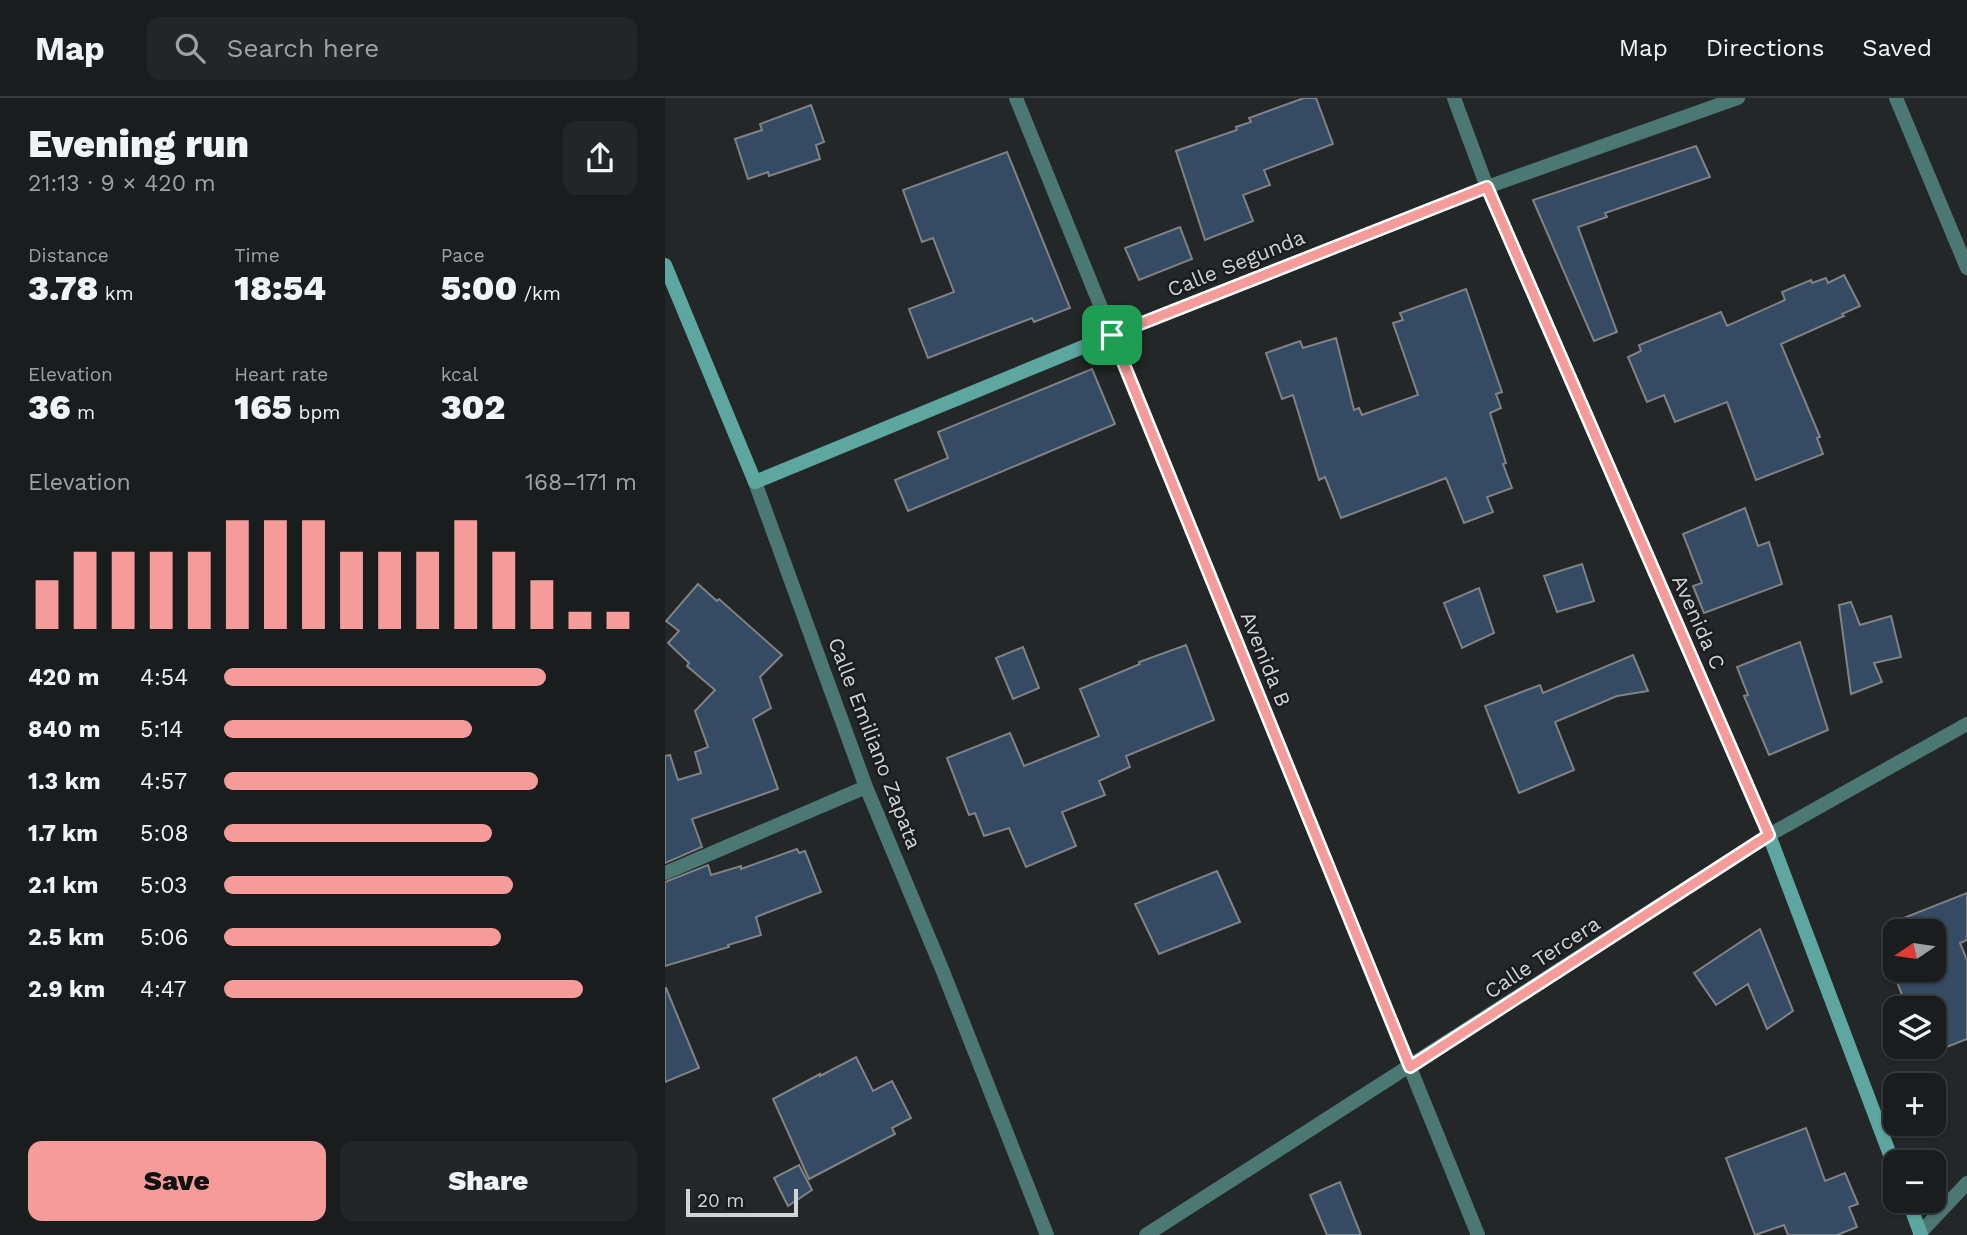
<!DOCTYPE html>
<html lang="en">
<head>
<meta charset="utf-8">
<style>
	body { margin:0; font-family:"Work Sans",sans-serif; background:#232627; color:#f1f3f6; height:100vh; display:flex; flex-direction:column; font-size:26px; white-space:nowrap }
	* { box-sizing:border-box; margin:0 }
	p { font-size:23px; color:#9fa2a4 }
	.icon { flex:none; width:38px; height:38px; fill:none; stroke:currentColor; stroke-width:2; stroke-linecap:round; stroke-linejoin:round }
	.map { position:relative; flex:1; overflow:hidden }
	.details { display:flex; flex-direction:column; background:#1a1d1e; width:665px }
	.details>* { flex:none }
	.needle { width:46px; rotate:257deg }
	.buttons { position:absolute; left:1218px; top:821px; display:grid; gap:14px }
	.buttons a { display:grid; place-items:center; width:63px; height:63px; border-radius:14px; background:#1a1d1e; box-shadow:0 2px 5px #0004,0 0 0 2px #383b3c; font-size:35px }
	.scale { position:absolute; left:21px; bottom:18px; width:112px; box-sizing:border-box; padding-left:7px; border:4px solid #d1d3d4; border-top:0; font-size:19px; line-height:24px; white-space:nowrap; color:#d1d3d4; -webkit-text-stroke:5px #191d1e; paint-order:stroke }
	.pin { position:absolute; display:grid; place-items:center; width:60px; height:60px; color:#fff; margin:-30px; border-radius:14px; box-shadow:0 4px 10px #0006 }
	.round { display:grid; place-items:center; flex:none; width:74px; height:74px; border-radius:14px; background:#232627 }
	.head { display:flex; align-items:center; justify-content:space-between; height:119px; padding:0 28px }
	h1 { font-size:38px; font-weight:800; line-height:52px }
	.metrics { display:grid; grid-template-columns:repeat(3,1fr); gap:10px; height:119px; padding:7px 28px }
	.metrics div { display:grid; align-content:center }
	.metrics b { font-size:35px; font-weight:800 }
	.metrics small { font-size:19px; font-weight:400 }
	.metrics p { font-size:19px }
	.chart { height:196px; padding:14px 28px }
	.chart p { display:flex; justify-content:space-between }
	.chart svg { width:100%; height:126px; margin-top:7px; stroke:#f59b99; stroke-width:6 }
	.cta { display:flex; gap:14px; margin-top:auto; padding:14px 28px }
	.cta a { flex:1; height:80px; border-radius:14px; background:#f59b99; color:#111; font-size:28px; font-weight:800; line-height:80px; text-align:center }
	.cta a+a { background:#232627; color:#f1f3f6 }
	ul { padding:0 28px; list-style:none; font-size:23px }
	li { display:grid; grid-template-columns:112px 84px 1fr; align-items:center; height:52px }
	li i { height:18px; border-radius:9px; background:#f59b99 }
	header { display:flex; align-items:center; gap:42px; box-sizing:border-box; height:98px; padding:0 35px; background:#1a1d1e; border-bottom:2px solid #383b3c }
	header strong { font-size:33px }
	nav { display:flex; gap:38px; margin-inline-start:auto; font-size:24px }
	.search { width:490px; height:63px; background:#232627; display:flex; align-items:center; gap:18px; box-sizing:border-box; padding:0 24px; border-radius:14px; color:#9fa2a4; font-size:26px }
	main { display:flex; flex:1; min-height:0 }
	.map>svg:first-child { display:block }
	.building { fill:#354a63; stroke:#808286; stroke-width:2 }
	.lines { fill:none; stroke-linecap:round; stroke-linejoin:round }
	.street { stroke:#4c7874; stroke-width:14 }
	.secondary { stroke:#5da7a0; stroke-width:14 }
	.route-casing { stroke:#fff; stroke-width:14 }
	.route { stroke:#f59b99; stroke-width:9 }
	.labels { text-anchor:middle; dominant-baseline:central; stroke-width:5; stroke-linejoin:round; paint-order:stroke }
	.street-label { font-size:21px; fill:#d1d3d4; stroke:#191d1e }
</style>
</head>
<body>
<header>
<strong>Map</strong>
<div class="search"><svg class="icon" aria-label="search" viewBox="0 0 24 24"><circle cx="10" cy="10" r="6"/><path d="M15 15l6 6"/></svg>Search here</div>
<nav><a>Map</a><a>Directions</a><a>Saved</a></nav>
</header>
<main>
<section class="details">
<div class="head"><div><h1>Evening run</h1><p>21:13 · 9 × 420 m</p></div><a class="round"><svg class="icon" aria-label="share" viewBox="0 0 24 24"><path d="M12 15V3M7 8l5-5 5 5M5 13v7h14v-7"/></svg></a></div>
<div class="metrics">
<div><p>Distance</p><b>3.78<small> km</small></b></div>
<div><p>Time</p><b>18:54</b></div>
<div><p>Pace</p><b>5:00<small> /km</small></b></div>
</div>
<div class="metrics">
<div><p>Elevation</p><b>36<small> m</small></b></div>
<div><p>Heart rate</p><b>165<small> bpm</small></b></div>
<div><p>kcal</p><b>302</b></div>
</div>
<div class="chart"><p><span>Elevation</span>168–171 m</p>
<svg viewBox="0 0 160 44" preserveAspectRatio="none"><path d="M5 44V27M15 44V17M25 44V17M35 44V17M45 44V17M55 44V6M65 44V6M75 44V6M85 44V17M95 44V17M105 44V17M115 44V6M125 44V17M135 44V27M145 44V38M155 44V38"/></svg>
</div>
<ul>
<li><b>420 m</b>4:54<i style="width:78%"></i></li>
<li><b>840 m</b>5:14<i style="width:60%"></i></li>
<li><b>1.3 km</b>4:57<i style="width:76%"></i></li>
<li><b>1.7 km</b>5:08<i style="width:65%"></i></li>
<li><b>2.1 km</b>5:03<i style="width:70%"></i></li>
<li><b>2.5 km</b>5:06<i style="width:67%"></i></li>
<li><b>2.9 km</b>4:47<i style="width:87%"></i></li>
</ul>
<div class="cta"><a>Save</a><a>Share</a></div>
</section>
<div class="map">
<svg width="1302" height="1137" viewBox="0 0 1302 1137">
	<rect width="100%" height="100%" fill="#232728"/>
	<path class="building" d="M639,0H651L668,46L599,72L605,87L578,97L588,123L540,142L511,53L572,32L571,29L586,24L584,20Z
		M146,7L159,44L151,47L155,61L104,78L103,74L83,81L70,41L97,32L95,26Z
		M1031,48L1045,79L940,115L942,119L913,129L952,234L929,243L868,102Z
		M342,54L405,210L369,224L367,220L263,260L244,211L289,194L268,140L257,144L238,92Z
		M515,129L527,161L474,182L460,150Z
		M1179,177L1195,208L1177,216L1179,218L1116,246L1155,339L1152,340L1158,356L1091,382L1062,304L1010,324L999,297L982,304L963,259L976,253L974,247L1056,214L1062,228L1120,202L1117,194L1146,182L1147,185L1161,180L1163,185Z
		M801,191L837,294L831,296L836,310L825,315L841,365L838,366L847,390L822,399L828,414L799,425L781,380L676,420L660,379L654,382L628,297L617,301L601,255L635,243L638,250L671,240L689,312L694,310L697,317L753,297L728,225L738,222L735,215Z
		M427,271L450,326L243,413L230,382L283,360L273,334Z
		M1080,410L1093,448L1104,444L1117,486L1039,515L1028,488L1037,485L1018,436Z
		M917,466L929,503L892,514L879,478Z
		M33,486L52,503L54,501L117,557L95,579L106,610L88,621L113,691L27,721L37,749L0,765V658L5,657L13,682L36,675L30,654L43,649L30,613L50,592L22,568L24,565L3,545L14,533L1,523Z
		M814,490L829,535L797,550L779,505Z
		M1186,504L1195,527L1226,518L1236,559L1209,565L1217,584L1186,596L1174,507Z
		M1135,544L1163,632L1104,657L1079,598L1083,597L1072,569Z
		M521,547L549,622L461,658L465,669L434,683L440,697L397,714L411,748L361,769L344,730L319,738L310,715L304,717L282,660L345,635L359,668L434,638L415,591L475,566L474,564Z
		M358,549L374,590L348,601L331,560Z
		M968,557L983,593L952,598L890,624L909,672L854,695L820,608L875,587L878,595Z
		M132,751L134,755L140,753L156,794L91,819L96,837L63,847L64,849L0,868V784L43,767L46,777L76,768V771Z
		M552,773L575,824L494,856L470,806Z
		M1302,795V842L1295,845L1302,862V941L1269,954L1267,949L1259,952L1257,948H1269V910H1242L1223,860L1230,858V872H1269V833H1235L1231,823Z
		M1095,831L1128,913L1102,931L1083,886L1051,907L1029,875Z
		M1,890L34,970L0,984V891Z
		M191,959L208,993L227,983L246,1020L227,1030L230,1036L144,1081L108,1001L155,976V978Z
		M1141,1030L1160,1083L1180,1075L1193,1106L1184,1109L1192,1129L1172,1137H1123L1119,1127L1090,1137L1061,1060Z
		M134,1067L147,1092L123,1108L109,1080Z
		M675,1084L696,1137H662L645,1097Z"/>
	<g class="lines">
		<path class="street" d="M351,0L813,1137
			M789,0L822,89L1073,0
			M1231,0L1302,170
			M90,384L201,689L277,871L382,1137
			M0,775L201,689
			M1255,1135L1302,1085
			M481,1137L1104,737L1302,626"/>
		<path class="secondary" d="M0,167L90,384L447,237L822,89L1104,737L1230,1070
			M1243,1102L1256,1137"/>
	</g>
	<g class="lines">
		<g class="route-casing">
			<path id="route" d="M822,89L1104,737L745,969L447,237Z"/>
		</g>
		<use href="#route" class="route"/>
	</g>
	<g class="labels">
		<g class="street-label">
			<text transform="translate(571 165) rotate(-22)">Calle Segunda</text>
			<text transform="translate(1034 524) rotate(66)">Avenida C</text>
			<text transform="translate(601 561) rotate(68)">Avenida B</text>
			<text transform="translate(210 645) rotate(69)">Calle Emiliano Zapata</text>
			<text transform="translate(877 859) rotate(-33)">Calle Tercera</text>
		</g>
	</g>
</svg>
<div class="buttons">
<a><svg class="needle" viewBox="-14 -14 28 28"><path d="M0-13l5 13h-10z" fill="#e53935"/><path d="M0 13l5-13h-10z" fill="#9fa2a4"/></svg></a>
<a><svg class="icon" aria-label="layers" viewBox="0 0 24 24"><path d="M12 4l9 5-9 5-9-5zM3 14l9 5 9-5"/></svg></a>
<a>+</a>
<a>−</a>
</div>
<div class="scale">20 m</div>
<div class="pin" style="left:447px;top:237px;background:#1e9e55"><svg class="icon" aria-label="arrive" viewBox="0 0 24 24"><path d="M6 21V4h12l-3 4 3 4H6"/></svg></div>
</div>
</main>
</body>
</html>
